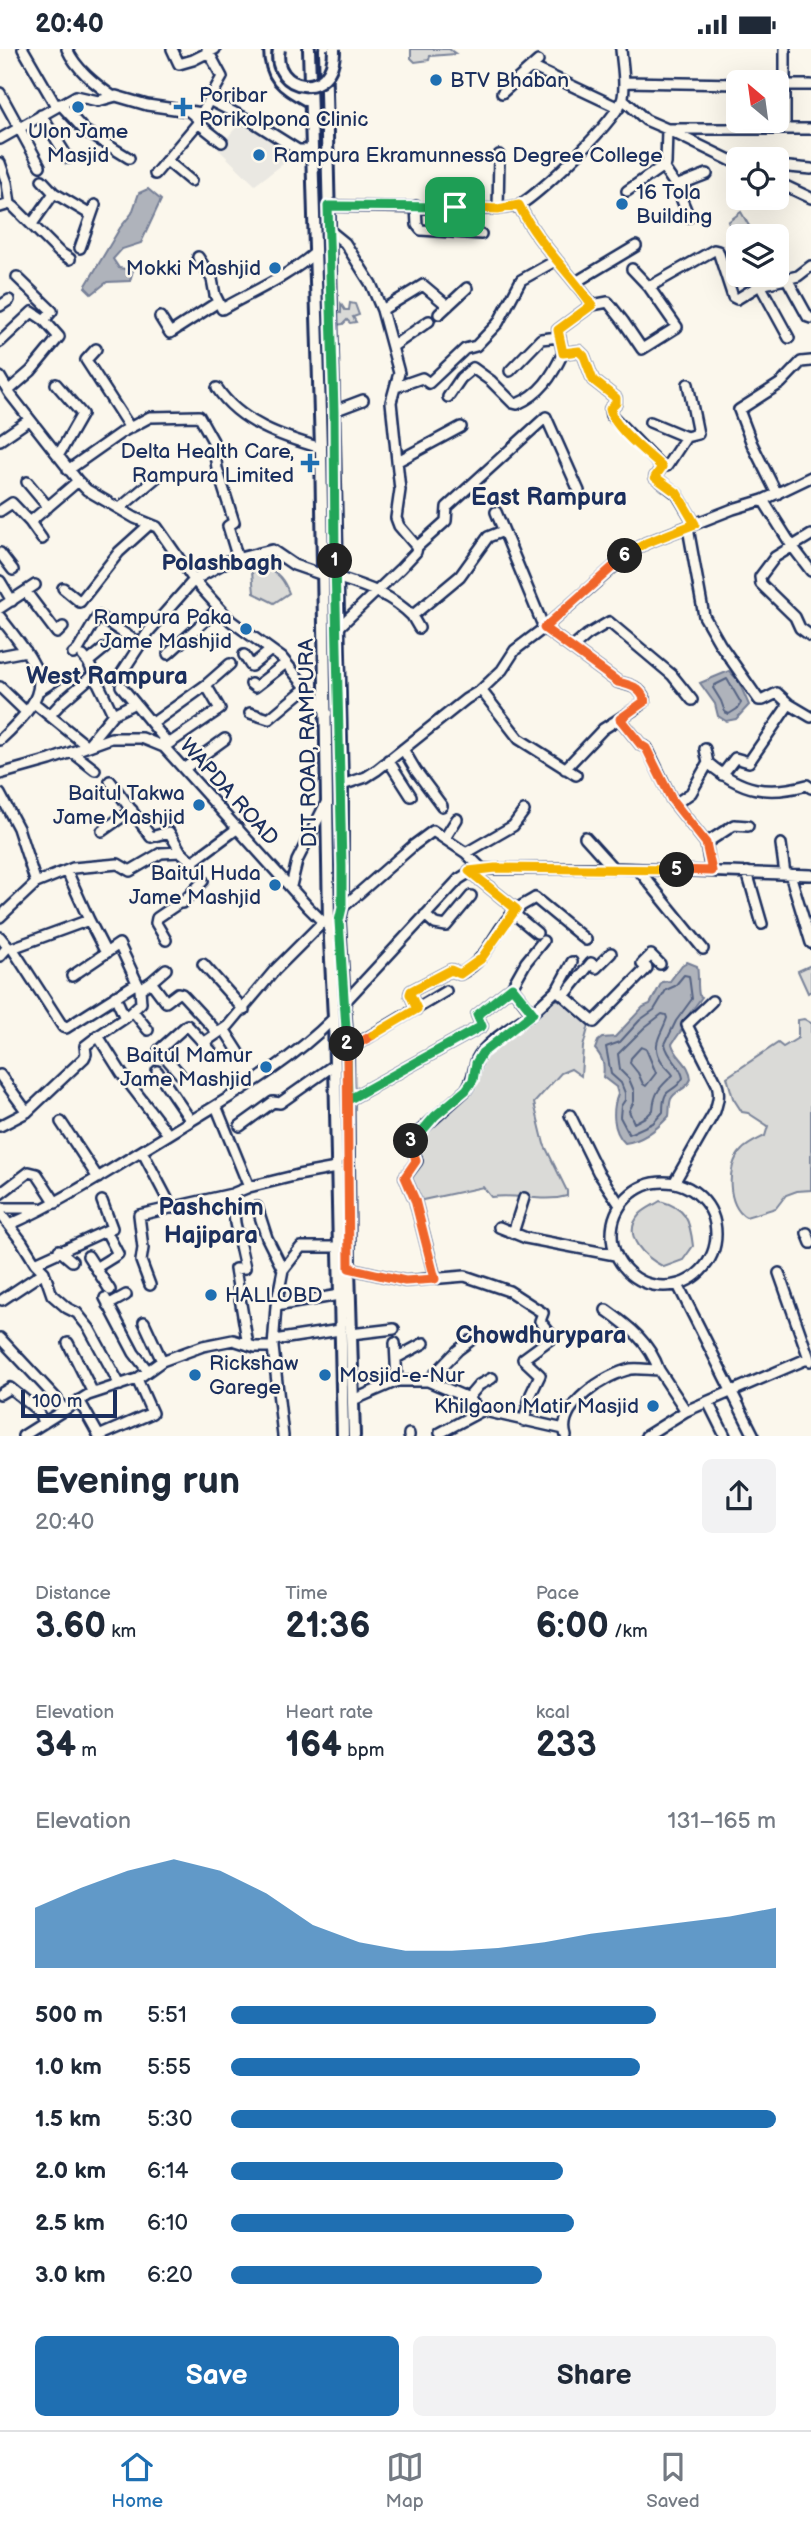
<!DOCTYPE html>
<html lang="en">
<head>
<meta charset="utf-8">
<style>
	body { margin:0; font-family:"Balsamiq Sans",sans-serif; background:#f2f2f3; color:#1f2937; height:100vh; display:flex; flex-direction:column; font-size:26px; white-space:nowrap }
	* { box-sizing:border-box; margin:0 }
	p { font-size:23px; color:#747a83 }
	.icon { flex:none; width:38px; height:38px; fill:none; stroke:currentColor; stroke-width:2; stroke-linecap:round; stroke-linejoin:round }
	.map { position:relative; height:1387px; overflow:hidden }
	.panel { display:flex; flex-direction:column; background:#fff; flex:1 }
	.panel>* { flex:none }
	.needle { width:46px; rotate:331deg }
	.fabs { position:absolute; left:726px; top:21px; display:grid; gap:14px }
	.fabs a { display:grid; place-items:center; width:63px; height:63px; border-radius:10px; background:#fff; box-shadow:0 7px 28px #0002; font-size:35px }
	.scale { position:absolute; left:21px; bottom:18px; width:96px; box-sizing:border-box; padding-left:7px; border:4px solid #1b2f5e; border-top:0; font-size:19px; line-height:24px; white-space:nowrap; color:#1b2f5e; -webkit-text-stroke:5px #fbf7ec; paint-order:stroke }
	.pin { position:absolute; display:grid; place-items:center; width:60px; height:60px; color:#fff; margin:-30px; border-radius:14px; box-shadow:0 4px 10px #0006 }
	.km { position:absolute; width:35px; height:35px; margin:-18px; border-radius:50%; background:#222; color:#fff; font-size:19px; line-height:35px; text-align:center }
	.round { display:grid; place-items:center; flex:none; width:74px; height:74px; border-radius:10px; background:#f2f2f3 }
	.overview { display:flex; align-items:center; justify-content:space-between; height:119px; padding:0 35px }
	h1 { font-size:38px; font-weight:600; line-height:52px }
	.metrics { display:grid; grid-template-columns:repeat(3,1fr); gap:10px; height:119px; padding:7px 35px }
	.metrics div { display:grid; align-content:center }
	.metrics b { font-size:35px; font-weight:600 }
	.metrics small { font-size:19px; font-weight:400 }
	.metrics p { font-size:19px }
	.chart { height:196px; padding:14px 35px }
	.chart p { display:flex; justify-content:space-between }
	.chart svg { width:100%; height:126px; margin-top:7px; fill:#1f6fb2; opacity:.7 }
	.button { display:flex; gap:14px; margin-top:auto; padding:14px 35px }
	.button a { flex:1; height:80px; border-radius:10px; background:#1f6fb2; color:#fff; font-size:28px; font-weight:600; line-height:80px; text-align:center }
	.button a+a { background:#f2f2f3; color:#1f2937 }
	ul { padding:0 35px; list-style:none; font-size:23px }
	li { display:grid; grid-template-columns:112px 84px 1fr; align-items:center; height:52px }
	li i { height:18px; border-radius:9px; background:#1f6fb2 }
	.status { display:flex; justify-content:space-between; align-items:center; height:49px; padding:0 35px; background:#fff; direction:ltr }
	.status svg { height:19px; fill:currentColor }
	.dock { display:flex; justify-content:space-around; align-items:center; height:98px; border-top:2px solid #e0e1e3; background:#fff; font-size:19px; color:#747a83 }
	.dock a { display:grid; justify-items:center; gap:4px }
	.dock .on { color:#1f6fb2 }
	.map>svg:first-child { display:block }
	.built { fill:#eae8e2 }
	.green { fill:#dadad7; stroke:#7a849a; stroke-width:2 }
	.water { fill:#afb3bb; stroke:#747e96; stroke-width:2 }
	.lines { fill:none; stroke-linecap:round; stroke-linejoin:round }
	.shore { stroke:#566483; stroke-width:2 }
	.minor-casing { stroke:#1b2f5e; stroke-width:14 }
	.major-casing { stroke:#1b2f5e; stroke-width:16 }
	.minor { stroke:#fbf7ec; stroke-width:9 }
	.major { stroke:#fbf7ec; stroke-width:10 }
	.major-bridge-casing { stroke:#1b2f5e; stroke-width:16; stroke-linecap:butt }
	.major-bridge { stroke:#fbf7ec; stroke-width:10 }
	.split-1-casing { stroke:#fff; stroke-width:14 }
	.split-2-casing { stroke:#fff; stroke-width:14 }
	.split-3-casing { stroke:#fff; stroke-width:14 }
	.split-4-casing { stroke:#fff; stroke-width:14 }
	.split-5-casing { stroke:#fff; stroke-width:14 }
	.split-6-casing { stroke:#fff; stroke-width:14 }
	.split-7-casing { stroke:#fff; stroke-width:14 }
	.split-1 { stroke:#22a559; stroke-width:9 }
	.split-2 { stroke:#22a559; stroke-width:9 }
	.split-3 { stroke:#22a559; stroke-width:9 }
	.split-4 { stroke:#f0652b; stroke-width:9 }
	.split-5 { stroke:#f5b400; stroke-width:9 }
	.split-6 { stroke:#f0652b; stroke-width:9 }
	.split-7 { stroke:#f5b400; stroke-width:9 }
	.poi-dot { fill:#1f6fb2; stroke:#fbf7ec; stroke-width:2.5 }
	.labels { text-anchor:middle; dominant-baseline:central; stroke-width:5; stroke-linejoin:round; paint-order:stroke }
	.poi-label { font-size:21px; fill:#1b2f5e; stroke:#fbf7ec; text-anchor:start }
	.street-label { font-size:21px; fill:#1b2f5e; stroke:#fbf7ec }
	.neighbourhood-label { font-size:23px; font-weight:bold; fill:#1b2f5e; stroke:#fbf7ec }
	.quarter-label { font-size:24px; font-weight:bold; fill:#1b2f5e; stroke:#fbf7ec }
</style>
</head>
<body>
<div class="status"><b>20:40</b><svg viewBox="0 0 49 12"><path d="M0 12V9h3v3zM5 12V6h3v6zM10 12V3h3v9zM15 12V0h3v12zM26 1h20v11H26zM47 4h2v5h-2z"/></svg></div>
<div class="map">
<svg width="811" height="1387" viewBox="0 0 811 1387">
	<rect width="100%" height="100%" fill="#fbf7ec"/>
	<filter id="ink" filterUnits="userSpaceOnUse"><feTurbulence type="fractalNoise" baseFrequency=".0143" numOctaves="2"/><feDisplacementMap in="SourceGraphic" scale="14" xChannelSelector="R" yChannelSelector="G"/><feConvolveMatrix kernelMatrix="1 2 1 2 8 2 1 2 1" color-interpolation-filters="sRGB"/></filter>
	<g filter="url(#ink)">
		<path class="built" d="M242,71L298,104L255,136L218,100Z"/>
		<path class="green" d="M411,0H449L456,5L430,7L429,11L415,13L411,9Z
			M741,163L755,187L736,188L728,173Z
			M350,254L355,255L359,266L353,268L356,273L350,274L347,271L343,275L336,276L338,273L336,263L341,264V255L345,261H349Z
			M266,519C278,523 284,531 289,544L274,554L254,544L252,522Z
			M811,916V942L808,944L798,922Z
			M566,948L590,972L583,998L581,1027L571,1020L561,1024L534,1054L544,1095L567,1142V1147C542,1154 517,1144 491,1148L483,1138L418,1152L409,1126L419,1117L414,1086L473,1026L475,1002L543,955Z
			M804,970L811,974V1141L797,1142L786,1146L776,1159L746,1168C727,1158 726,1117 741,1102C747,1095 757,1091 765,1087L768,1077L748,1064L742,1063L733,1049L727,1028L778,994L783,998L798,989V971Z
			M660,1152C686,1159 690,1171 693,1197L683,1211L664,1218C646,1209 620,1187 640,1165C645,1160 654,1156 660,1152Z"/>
		<path class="water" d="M148,140L161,151L141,194L122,200L113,210L119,219L133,221L130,232L107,233L92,245L85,238L120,179L132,164L139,144Z
			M729,622L738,631L749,656L736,670L726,672L718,667L715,655L700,634Z
			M687,913L697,917C699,927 697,935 699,946L702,948L681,976L683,979L672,995C676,1009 690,1014 691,1030C686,1042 675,1041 671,1050C669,1055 670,1061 669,1067C658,1079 643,1092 625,1094C612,1082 612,1060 618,1045L616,1038L603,1028C605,1016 603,1009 595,1000L598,992L602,989L615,988L643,958L650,955L662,933L670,932L682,916Z"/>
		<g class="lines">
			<path class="shore" d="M727,630L741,654L737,660L729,665L725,663L721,652L713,639L715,636Z
				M684,926L689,927L692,950L676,972L665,995C668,1010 681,1015 683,1029C673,1047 663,1034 663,1063L653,1074L629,1085L620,1068L621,1057L625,1051V1044L621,1034L611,1025L606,998L620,993L640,971L654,961L666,941L675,937Z
				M662,965L666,966L667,969C662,985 650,995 662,1013C666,1019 670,1021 673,1026C661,1037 654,1043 653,1061L647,1067L634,1074L629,1062L634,1052V1042L629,1030L620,1021L618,1005L645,978Z
				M641,998L646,1000L656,1024L646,1037L643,1035L638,1024L630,1014L631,1009Z"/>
			<g class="minor-casing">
				<path id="minor" d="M23,0L56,57
					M67,0C76,20 94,34 112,47
					M172,0L179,15L193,11L215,0
					M207,0L222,28L209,51
					M785,0V80
					M532,18L619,59
					M624,33L738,35
					M777,36H811
					M0,44L40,117
					M502,44L538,12
					M623,50L646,71L667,80H811
					M60,55L85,82L129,109
					M41,66L68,109
					M198,74L222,93
					M668,81L738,115
					M0,90L76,47L98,52L116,47L147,56L202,64L209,51L255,74L298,101H311
					M167,112L191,132
					M0,114L7,134L10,155
					M663,118L676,137L689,168
					M789,118L811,120
					M155,125L198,74L197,69L190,63
					M42,131L54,144
					M777,133L811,149
					M676,137L707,125
					M627,142L666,115L667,80
					M519,156C537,194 568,221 592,256L608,253L623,272L642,300L677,278L649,238L714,201L718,202L733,248L737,250L760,236L798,227L811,217
					M328,157L498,160C505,158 514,158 519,156C538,147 620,68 623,48C626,33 622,15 621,0
					M416,157L417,176L421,181L481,185
					M0,158L10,155L14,158L59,203L70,210
					M498,160L499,106
					M32,175L54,144L91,166
					M329,181L345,194L371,235L382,261L399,324L391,353L400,441L396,469L399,477L417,498
					M80,199L95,156
					M198,208L212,230L215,246L222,260C254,242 287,228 315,204
					M632,220L649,238
					M17,228L52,262L44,271
					M787,230L808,268L811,269
					M576,233L636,197
					M760,236L789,289
					M0,257L9,251
					M382,261L423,236L448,257
					M439,265L467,239
					M160,268L170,284L218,253
					M0,293L32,263L44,271L59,288L31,322L8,342
					M392,298L429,272
					M96,300L86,311L130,379
					M563,304L579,302L584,307L593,331L616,349V354L610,360L611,366L662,418
					M510,322L541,290L559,288
					M0,328L10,345L78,432L87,441L135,469L157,478L194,531L231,572L282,609L327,664
					M56,335L82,365L58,407
					M396,338L422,329L429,334L465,300L476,297L498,274L521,231L555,212
					M217,339C240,374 283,388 321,399
					M448,348L461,329L473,319L491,332L513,354L517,355C541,345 552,327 563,304L558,281L592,256
					M334,362L363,351
					M650,373L686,388L698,385L688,335
					M686,388L667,417L662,418L655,428L677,445L695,475
					M0,391L29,371
					M398,412L461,378
					M68,421L122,383L150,368L199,367L213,392L217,419L234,473L228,477L238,510
					M27,433L48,458
					M777,445L752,395L739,361L781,334L801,313L811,312
					M763,451L792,497L811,522
					M120,459L157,428
					M0,462L12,454L30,473L78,432
					M496,463L544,579L618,633C631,636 640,638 645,651L638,658L603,680L565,720
					M30,473L42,490
					M688,479L704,567L720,595L759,651H763L777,644L789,655L811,668
					M811,486L775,508L760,528L761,535L795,568L800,579L811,587
					M0,504L13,521
					M336,528C364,537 391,545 412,567
					M0,532L12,552
					M63,539L80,553L119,503L150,475
					M26,543L57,584L63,578
					M0,559L35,536
					M0,568C44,626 59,636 0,691
					M338,579L401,519L416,503L417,498L446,472L447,458L546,368L579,442
					M419,579L412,567L460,527L488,488L503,482
					M572,599L587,586L609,573L672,626L692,651
					M73,605L78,601L98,567L140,595
					M168,605L219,559
					M244,606L251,617L271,601
					M0,607L26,602
					M83,607L88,613L113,665
					M88,613L105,599
					M121,625L149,582L194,531L228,512L272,501L294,516L323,526
					M251,635L255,638L286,614
					M121,637L166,692L164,698
					M0,638L26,663
					M40,641L57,630
					M481,641L519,690L576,726
					M34,654L87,697L113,665L135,654
					M250,664L269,670L306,639
					M50,666L62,653L93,626
					M620,670L641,696L647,699L672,751L706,794L711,822
					M153,674L206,636L230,615
					M164,698L220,660L206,636
					M403,700L416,722L442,757
					M72,703L95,721
					M388,711L411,747
					M708,714C741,742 767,747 807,736L811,739
					M185,719L225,690
					M0,725L50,711L111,689H142L164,698L308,858L323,873L329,872
					M722,726L735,709L749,713L789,655
					M110,732L151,788L169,783L181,803
					M342,736L366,728L377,721L466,650L481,641L502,621L515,601L544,579L627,506L646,494L733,460L763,451L811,428
					M0,745L18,779L36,834
					M675,755L691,744L708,714L705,700
					M102,782L132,761
					M585,788L613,819
					M445,789L457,770
					M706,794L734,776L748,777
					M781,795L785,825
					M466,804L513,777L524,762
					M638,820L703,900
					M67,822L89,871L106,904
					M469,822L516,860
					M747,823L762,875
					M790,825L811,894
					M291,837L297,812L326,754
					M342,859L414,796L433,782L466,804L481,819
					M513,864L537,884
					M425,866L435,875L446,877L471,847
					M0,868L36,834L73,819L118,815L130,822L161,804L181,803L192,813L238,779
					M89,871L12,899L63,978L66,979L137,934
					M0,888L8,898L0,907
					M166,891L156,874L157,869L179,854H182L203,832L192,813
					M203,915L244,961
					M72,927L119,895L140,940L151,933L166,953L178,944L182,945L218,984
					M151,933L166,920
					M512,938L532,964L557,941L594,973L647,919L642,915L651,906L660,915
					M557,941L572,913
					M115,947L125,969L98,987L122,1025L168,1085
					M564,947L591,914L596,919L611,904
					M343,955L459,830L475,820L613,819L811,826
					M417,960L410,945L411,942L451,921L460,925C491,909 493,881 516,861C521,856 529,853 535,849L586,891
					M133,962L148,981
					M125,969L141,954L140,940
					M224,980L240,1005
					M205,993L228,977L275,921L323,873
					M347,1001L446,942
					M157,1022L191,1072
					M180,1025L159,1001L187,976L211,1002
					M0,1026L27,1063L0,1077
					M348,1051L482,977L477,966L512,938L526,913L543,892
					M216,1057L249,1138
					M27,1063L84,1009L86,1005L85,997L98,987
					M570,1066L598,1123L620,1156
					M61,1073L98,1129
					M240,1077L273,1053L280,1054L334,1016
					M142,1102L172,1159
					M612 1185a52 52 0 1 1 104 0a52 52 0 1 1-104 0Z
					M674,1134L715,1062C718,1052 720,1045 717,1035L687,976L712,952
					M0,1145L29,1123L37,1125L56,1154
					M232,1145L235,1174L245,1219L235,1220L248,1296
					M257,1158L267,1189L283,1221
					M0,1159H39
					M0,1164L22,1193L35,1214L44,1223L52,1246L67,1259L77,1264L89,1279L120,1336
					M9,1176C65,1151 115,1118 168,1086C227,1049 284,1019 334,969
					M499,1178L526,1189L615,1206
					M513,1184L524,1149
					M807,1184L811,1194
					M59,1201L72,1212
					M88,1207L110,1241
					M35,1214L112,1179L102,1152
					M97,1218L118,1205L106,1182
					M349,1219L405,1232L465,1227L509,1242L543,1264L540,1272L553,1288L523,1310L540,1326L531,1345L524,1372
					M779,1224L810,1312
					M435,1229L415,1151L405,1128L417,1112L410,1091L466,1041C474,1030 473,1022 477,1010C485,993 517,975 532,964
					M150,1236L141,1212L143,1199L139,1166L232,1145L249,1138L298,1126L336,1119
					M678,1236L754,1387
					M105,1249L134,1304L148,1322
					M2,1251L44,1223
					M108,1256L126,1246
					M276,1257L339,1246
					M606,1261C630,1278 649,1293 659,1321
					M144,1273L162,1312
					M351,1285L394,1280
					M0,1289L56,1349L64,1361
					M274,1291L340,1281
					M68,1294L93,1344
					M395,1294L397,1332
					M396,1309L424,1294
					M428,1332L458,1301L470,1292
					M0,1345L10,1339L36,1360L44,1374
					M468,1349L479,1336L492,1329
					M79,1351L99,1387
					M353,1351L397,1332H428L468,1349L480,1361L564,1380
					M708,1353L725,1387
					M440,1384L483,1361
					M409,1385V1387
					M23,1387L88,1346L137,1330L162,1312L203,1297L233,1291L255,1298H273
					M99,1387L152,1364L137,1330
					M283,1387L273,1298L276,1257L283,1221L301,1198H338
					M566,1387C556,1357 606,1325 631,1320C640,1319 650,1321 659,1321L686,1362
					M646,1387L686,1362L809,1309"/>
			</g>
			<g class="major-casing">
				<path id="major" d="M270,0C270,32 285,38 310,53
					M309,0L321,399L329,872L334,969L343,1387
					M325,0L342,736V859L339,872L347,1001L349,1219L354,1387"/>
			</g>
			<use href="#minor" class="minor"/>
			<use href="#major" class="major"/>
			<g class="major-bridge-casing">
				<path id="major-bridge" d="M279,0C270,42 335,54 334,0"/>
			</g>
			<use href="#major-bridge" class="major-bridge"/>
		</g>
	</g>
	<g class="lines" filter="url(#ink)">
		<g class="split-1-casing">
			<path id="split-1" d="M335,512L334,362L328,157L455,158"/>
		</g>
		<g class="split-2-casing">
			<path id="split-2" d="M335,512L342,817V859L339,872L347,995"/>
		</g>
		<g class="split-3-casing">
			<path id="split-3" d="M347,995L348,1051L482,977L477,966L512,938L533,964L482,1004L476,1014L473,1031L466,1041L435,1067L423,1081L415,1085L411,1092"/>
		</g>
		<g class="split-4-casing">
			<path id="split-4" d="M373,986L347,1001L349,1219L405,1232L435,1230L415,1151L405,1128L416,1112L411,1092"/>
		</g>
		<g class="split-5-casing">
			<path id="split-5" d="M373,986L417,960L410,945L411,942L451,921L460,925L481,910L516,860L469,822L495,819L677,821"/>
		</g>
		<g class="split-6-casing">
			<path id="split-6" d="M625,507L544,579L618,633C631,636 640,638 645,652L620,670L641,696L646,699L672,751L706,794L712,822L677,821"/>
		</g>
		<g class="split-7-casing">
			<path id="split-7" d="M455,158L498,160L519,156C537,194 568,221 592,256L558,281L563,304L579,302L584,307L593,331L616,349V354L610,360C612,377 648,405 662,418L655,428L677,444L695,475L646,494L625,507"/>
		</g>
		<use href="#split-1" class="split-1"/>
		<use href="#split-2" class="split-2"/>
		<use href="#split-3" class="split-3"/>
		<use href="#split-4" class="split-4"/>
		<use href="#split-5" class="split-5"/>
		<use href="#split-6" class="split-6"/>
		<use href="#split-7" class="split-7"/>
	</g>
	<g class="poi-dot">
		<circle cx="436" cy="31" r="7"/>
		<circle cx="78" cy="58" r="7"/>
		<path d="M179.5 47.5h7v7h7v7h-7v7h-7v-7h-7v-7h7z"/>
		<circle cx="259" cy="106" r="7"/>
		<circle cx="622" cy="155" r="7"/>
		<circle cx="275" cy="219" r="7"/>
		<path d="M306.5 403.5h7v7h7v7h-7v7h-7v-7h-7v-7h7z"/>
		<circle cx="246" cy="580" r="7"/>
		<circle cx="199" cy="756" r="7"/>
		<circle cx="275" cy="836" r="7"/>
		<circle cx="266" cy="1018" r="7"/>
		<circle cx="211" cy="1246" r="7"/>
		<circle cx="195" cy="1326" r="7"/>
		<circle cx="325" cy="1326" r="7"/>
		<circle cx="653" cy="1357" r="7"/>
	</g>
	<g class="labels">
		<g class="poi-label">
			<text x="450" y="31">BTV Bhaban</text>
			<text x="199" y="46">Poribar<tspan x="199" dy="24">Porikolpona Clinic</tspan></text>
			<text x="78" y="82" text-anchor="middle">Ulon Jame<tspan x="78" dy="24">Masjid</tspan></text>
			<text x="273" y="106">Rampura Ekramunnessa Degree College</text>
			<text x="636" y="143">16 Tola<tspan x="636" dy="24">Building</tspan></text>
			<text x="261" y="219" text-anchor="end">Mokki Mashjid</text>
			<text x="294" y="402" text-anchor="end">Delta Health Care,<tspan x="294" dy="24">Rampura Limited</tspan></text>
			<text x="232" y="568" text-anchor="end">Rampura Paka<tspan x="232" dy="24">Jame Mashjid</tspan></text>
			<text x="185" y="744" text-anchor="end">Baitul Takwa<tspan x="185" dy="24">Jame Mashjid</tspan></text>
			<text x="261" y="824" text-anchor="end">Baitul Huda<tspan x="261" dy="24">Jame Mashjid</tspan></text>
			<text x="252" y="1006" text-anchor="end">Baitul Mamur<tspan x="252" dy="24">Jame Mashjid</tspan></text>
			<text x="225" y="1246">HALLOBD</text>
			<text x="209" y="1314">Rickshaw<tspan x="209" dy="24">Garege</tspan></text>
			<text x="339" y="1326">Mosjid-e-Nur</text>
			<text x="639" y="1357" text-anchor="end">Khilgaon Matir Masjid</text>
		</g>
		<g class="street-label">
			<text transform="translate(308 694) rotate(-91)">DIT ROAD, RAMPURA</text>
			<text transform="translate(229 743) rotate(48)">WAPDA ROAD</text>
		</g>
		<g class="neighbourhood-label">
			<text x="222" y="514">Polashbagh</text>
		</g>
		<g class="quarter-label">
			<text x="549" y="448">East Rampura</text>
			<text x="107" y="627">West Rampura</text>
			<text x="211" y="1158">Pashchim<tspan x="211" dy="28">Hajipara</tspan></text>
			<text x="541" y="1286">Chowdhurypara</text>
		</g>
	</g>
</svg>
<div class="fabs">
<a><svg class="needle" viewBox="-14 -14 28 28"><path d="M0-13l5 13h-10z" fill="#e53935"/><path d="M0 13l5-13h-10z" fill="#747a83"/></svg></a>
<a><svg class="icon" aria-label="locate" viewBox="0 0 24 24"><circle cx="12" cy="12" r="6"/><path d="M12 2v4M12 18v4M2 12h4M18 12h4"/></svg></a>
<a><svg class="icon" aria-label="layers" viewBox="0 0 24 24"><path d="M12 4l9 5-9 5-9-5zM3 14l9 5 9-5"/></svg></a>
</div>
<div class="scale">100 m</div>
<div class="pin" style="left:455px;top:158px;background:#1e9e55"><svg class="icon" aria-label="arrive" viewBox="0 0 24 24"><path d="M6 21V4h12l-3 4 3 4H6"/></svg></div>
<b class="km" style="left:335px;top:512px">1</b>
<b class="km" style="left:347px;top:995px">2</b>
<b class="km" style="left:411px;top:1092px">3</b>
<b class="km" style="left:677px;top:821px">5</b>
<b class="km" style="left:625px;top:507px">6</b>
</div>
<section class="panel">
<div class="overview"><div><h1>Evening run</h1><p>20:40</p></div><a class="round"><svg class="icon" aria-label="share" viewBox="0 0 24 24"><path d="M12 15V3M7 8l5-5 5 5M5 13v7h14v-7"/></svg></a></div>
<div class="metrics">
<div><p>Distance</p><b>3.60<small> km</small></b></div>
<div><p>Time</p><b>21:36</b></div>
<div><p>Pace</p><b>6:00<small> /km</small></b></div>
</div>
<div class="metrics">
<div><p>Elevation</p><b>34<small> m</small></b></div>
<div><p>Heart rate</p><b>164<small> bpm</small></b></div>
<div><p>kcal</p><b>233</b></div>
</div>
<div class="chart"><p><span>Elevation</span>131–165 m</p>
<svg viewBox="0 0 160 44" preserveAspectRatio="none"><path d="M0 44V23L10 16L20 10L30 6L40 10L50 18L60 29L70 35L80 38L90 38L100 37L110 35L120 32L130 30L140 28L150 26L160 23V44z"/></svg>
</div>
<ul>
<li><b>500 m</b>5:51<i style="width:78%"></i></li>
<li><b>1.0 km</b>5:55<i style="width:75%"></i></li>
<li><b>1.5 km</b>5:30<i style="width:100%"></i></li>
<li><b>2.0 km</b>6:14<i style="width:61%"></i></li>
<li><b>2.5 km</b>6:10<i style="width:63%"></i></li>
<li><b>3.0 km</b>6:20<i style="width:57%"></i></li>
</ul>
<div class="button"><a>Save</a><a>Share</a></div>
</section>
<nav class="dock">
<a class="on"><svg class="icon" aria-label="home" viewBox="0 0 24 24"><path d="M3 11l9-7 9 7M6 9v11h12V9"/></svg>Home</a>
<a><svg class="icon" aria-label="map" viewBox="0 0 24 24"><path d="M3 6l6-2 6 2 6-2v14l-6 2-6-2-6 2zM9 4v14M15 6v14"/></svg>Map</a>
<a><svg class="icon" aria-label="saved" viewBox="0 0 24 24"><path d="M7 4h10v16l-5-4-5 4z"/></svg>Saved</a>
</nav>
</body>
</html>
